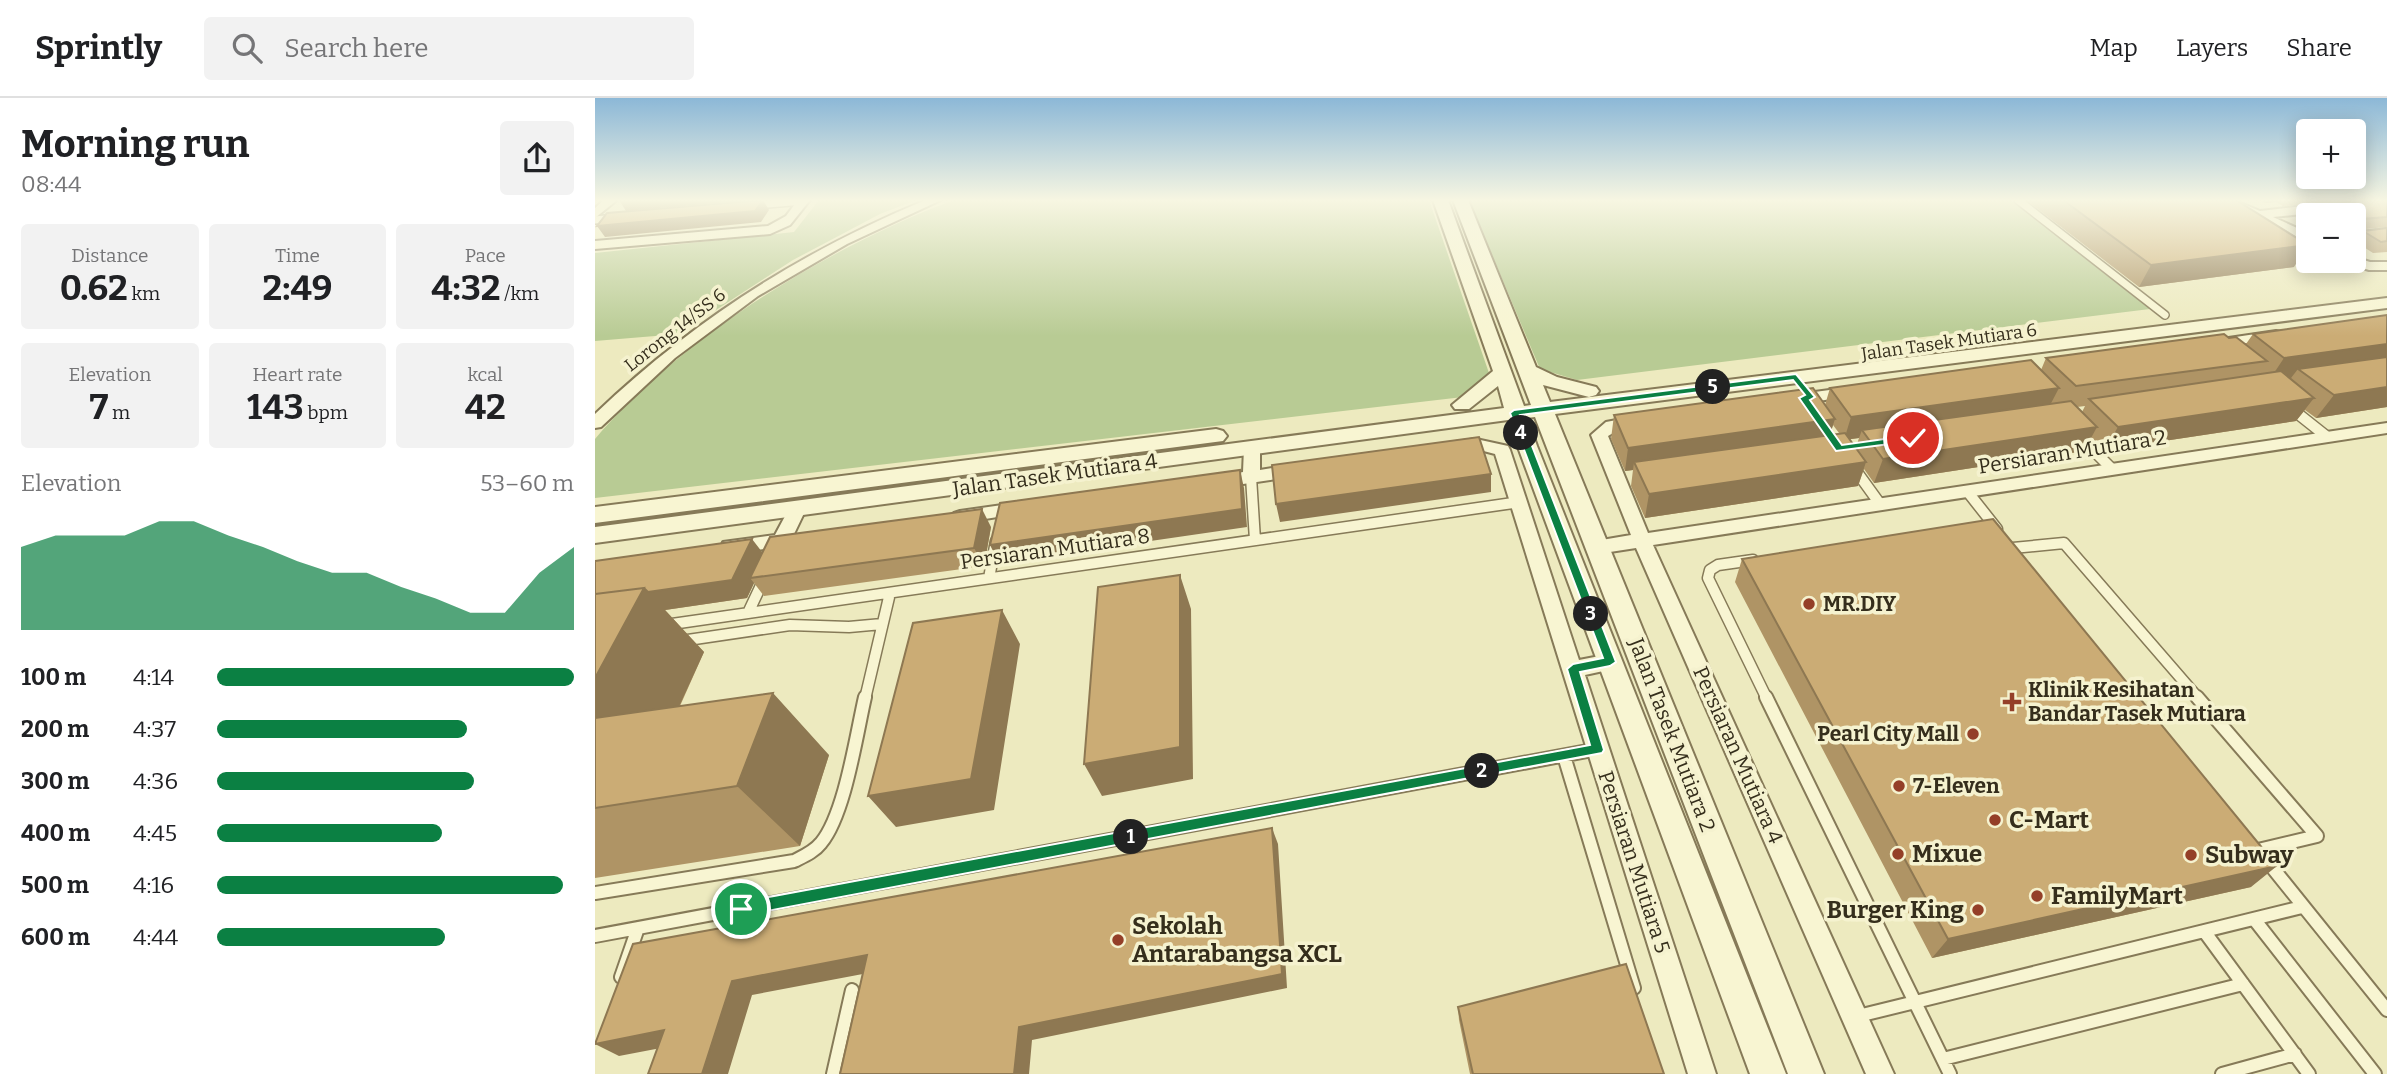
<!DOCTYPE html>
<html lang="en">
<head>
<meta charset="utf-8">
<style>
	body { margin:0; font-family:Bitter,serif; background:#f2f2f2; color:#202124; height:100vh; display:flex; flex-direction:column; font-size:26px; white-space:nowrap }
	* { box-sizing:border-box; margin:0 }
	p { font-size:23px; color:#757577 }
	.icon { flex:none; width:38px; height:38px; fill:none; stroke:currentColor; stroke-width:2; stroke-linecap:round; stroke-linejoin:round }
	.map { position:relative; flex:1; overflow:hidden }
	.drawer { display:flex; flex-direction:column; background:#fff; width:595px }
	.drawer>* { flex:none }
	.buttons { position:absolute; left:1701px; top:21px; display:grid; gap:14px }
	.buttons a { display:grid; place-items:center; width:70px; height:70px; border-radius:7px; background:#fff; box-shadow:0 4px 18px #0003; font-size:35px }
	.pin { position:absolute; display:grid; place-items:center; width:60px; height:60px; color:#fff; margin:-30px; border:4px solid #fff; border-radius:50%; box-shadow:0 2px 7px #0007 }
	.km { position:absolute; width:35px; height:35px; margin:-18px; border-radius:50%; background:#222; color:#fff; font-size:19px; line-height:35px; text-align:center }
	.round { display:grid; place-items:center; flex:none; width:74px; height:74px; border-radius:7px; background:#f2f2f2 }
	.headline { display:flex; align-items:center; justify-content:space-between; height:119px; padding:0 21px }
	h1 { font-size:38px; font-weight:700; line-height:52px }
	.metrics { display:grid; grid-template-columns:repeat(3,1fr); gap:10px; height:119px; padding:7px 21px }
	.metrics div { display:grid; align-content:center; border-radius:7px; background:#f2f2f2; text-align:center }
	.metrics b { font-size:35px; font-weight:700 }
	.metrics small { font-size:19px; font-weight:400 }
	.metrics p { font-size:19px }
	.chart { height:196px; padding:14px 21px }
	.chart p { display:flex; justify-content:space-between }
	.chart svg { width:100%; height:126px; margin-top:7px; fill:#0b8043; opacity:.7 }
	ul { padding:0 21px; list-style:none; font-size:23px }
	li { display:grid; grid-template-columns:112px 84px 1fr; align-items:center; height:52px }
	li i { height:18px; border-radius:9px; background:#0b8043 }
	header { display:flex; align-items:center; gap:42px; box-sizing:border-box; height:98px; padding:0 35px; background:#fff; border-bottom:2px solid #e0e0e0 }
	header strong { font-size:33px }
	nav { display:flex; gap:38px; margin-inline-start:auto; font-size:24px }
	.search { width:490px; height:63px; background:#f2f2f2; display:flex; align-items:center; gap:18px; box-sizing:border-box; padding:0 24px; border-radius:7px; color:#757577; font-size:26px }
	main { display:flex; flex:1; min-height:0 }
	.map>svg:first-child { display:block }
	.green { fill:#b8cb94 }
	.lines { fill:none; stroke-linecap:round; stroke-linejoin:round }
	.service-far2-casing { stroke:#867a58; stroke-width:10 }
	.service-far1-casing { stroke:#867a58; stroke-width:13 }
	.service-casing { stroke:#867a58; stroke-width:16 }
	.minor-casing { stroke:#867a58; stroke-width:4 }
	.tertiary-casing { stroke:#867a58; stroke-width:4 }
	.service-far2 { stroke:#f8f5d2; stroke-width:7 }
	.service-far1 { stroke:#f8f5d2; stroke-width:10 }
	.service { stroke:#f8f5d2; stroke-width:12 }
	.minor { fill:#f8f5d2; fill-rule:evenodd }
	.tertiary { fill:#f8f5d2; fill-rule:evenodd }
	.wall { fill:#af9465; fill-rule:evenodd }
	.shaded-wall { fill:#8e7852 }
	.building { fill:#cbac75; stroke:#8e7852; stroke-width:2 }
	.route { fill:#0b8043; stroke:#fff; stroke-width:2 }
	.poi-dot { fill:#943f28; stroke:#f5f2cf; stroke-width:2.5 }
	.labels { text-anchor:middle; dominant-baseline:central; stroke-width:7; stroke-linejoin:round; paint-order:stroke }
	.far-street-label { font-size:18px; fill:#352e1c; stroke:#f5f2cf }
	.street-label { font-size:21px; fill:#352e1c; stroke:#f5f2cf }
	.poi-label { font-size:21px; font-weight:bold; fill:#352e1c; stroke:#f5f2cf; text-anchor:start }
	.near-poi-label { font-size:24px; font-weight:bold; fill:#352e1c; stroke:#f5f2cf; text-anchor:start }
</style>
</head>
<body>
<header>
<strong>Sprintly</strong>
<div class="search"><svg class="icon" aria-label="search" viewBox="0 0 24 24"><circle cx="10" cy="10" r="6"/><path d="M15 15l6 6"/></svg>Search here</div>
<nav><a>Map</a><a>Layers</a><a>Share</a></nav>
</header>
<main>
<section class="drawer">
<div class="headline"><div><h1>Morning run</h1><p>08:44</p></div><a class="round"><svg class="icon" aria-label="share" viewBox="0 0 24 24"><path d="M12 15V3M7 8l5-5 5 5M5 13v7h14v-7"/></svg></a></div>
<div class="metrics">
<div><p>Distance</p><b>0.62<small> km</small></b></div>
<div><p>Time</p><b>2:49</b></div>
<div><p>Pace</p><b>4:32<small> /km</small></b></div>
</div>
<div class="metrics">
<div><p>Elevation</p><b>7<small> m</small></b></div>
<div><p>Heart rate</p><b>143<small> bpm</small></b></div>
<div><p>kcal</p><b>42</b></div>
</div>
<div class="chart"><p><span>Elevation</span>53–60 m</p>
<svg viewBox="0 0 160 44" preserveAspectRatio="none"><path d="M0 44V15L10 11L20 11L30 11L40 6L50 6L60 11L70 15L80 20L90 24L100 24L110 29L120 33L130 38L140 38L150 24L160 15V44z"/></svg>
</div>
<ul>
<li><b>100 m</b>4:14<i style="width:100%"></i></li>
<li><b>200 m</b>4:37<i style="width:70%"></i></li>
<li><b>300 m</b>4:36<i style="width:72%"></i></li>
<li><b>400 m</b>4:45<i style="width:63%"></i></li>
<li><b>500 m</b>4:16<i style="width:97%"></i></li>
<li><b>600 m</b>4:44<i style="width:64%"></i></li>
</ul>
</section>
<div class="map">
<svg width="1792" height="976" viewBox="0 0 1792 976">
	<rect width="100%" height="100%" fill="#edeabf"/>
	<path class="green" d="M224,102H321L285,116L198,162L84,236L0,243V155L199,134Z
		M359,102H834L894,275L868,299L0,400V341C88,238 233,149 359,102Z
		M874,102H1416L1555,211L982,282L945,271Z"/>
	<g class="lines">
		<g class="service-far2-casing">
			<path id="service-far2" d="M1423,102L1570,217
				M160,107L208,103
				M0,122L19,120
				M1759,138L1792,134
				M1695,310L1704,317"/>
		</g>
		<g class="service-far1-casing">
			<path id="service-far1" d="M1702,315L1731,338
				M1485,339L1517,371
				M1259,370L1285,406
				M656,379L660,442
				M1372,393L1402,431
				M1418,450L1469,445L1604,601
				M1158,462L1123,467L1115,472L1113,480L1172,601
				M394,480L401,443
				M153,515L169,481
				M70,527L925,404
				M86,543L195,527L254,529L287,526
				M270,601L295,495"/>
		</g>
		<g class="service-casing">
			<path id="service" d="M1171,599L1355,976
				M1602,599L1722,738L1663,752
				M969,658L1039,890
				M1672,763L1792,912
				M0,795L199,763C209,758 219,754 226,745C250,716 261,638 270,599
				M1659,821L1780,976
				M1609,833L1714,976
				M0,838L1003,651
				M26,879L43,830
				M1259,919L1707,809
				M1348,961L1648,886
				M238,976L257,892
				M1627,976L1700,956"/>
		</g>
		<g class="minor-casing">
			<path id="minor" d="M9,102H22L0,120V110Z
				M203,102H215L195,127L175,136L0,151V143L173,128L191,118Z
				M331,102H346L252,146L163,198L80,260L6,329L0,330V316C97,223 207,153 331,102Z
				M1624,102H1639L1665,113L1735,105L1741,109L1735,113L1678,119L1713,135V144Z
				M1759,159L1775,164H1792V172H1774L1754,166L1753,163H1759Z
				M1681,233L1686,234L1688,237L1686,240L1620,250L1613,246L1620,242Z
				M1257,289L1265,294L1263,297L1197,307L1189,302L1197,297Z
				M1043,318L1051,323L1049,327L1025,331L1013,338L1053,435L1792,325V335L1058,447L1299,976H1271L1041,450L1002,456L995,454L993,449L995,444L1036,437L996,337L1011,324Z
				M881,341L913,348L915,352L984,562L1015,556L1022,558L1025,564L1022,570L990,577L1121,976H1093L900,356L881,351L860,354L852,349L854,345Z
				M657,345L665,350V372L702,366L711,372L702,378L621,390L615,388L612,384L615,380L648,374L649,350Z
				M428,404L434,406L437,410L434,414L365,425L359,423L356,419L359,415L365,413Z
				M202,405L211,411L199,436L205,441L203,446L135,456L128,454L126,449L128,444L180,437L196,407Z"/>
		</g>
		<g class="tertiary-casing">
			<path id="tertiary" d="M838,102H853L929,308L936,307L858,102H873L941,269L962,279L1001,289L1004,293L1001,297L994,299L948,287L955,304L1792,200V210L960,316L1229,976H1193L940,319L932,320L942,348L1191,976H1155L913,322L0,445V429L909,310L903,288L874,311H860L857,307L898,273Z
				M621,331L628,333L632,338L628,343L0,425V409Z"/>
		</g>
		<use href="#service-far2" class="service-far2"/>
		<use href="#service-far1" class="service-far1"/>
		<use href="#service" class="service"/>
		<use href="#minor" class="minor"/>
		<use href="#tertiary" class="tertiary"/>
	</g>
	<path class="wall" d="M1431,102H1641L1699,169L1544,189Z
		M1664,102H1792V129L1759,132V117H1713V124L1705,119L1712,108L1764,102L1688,108L1681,104L1670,105Z
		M1792,130V154L1778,155L1761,144L1768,133Z
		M1658,236L1792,309L1721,320L1710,312L1701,323L1509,352L1497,340L1489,353L1279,385L1269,371L1263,388L1050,420L1036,388L1038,372L1030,373L1016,341L1019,317L1230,307L1235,290L1446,272L1451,260L1634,240L1651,246ZM1490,308L1487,314L1482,309ZM1238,327L1244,335L1235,337ZM1264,340L1261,349L1255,341Z
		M396,429L389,468L169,498L159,485L152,500L70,512L109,554L85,608L234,657L205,748L0,780V463L167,454Z
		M1147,461L1656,789L1337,860L1140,484Z
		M863,909L1069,976H875L864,922Z"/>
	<path class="shaded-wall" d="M24,102H157L31,113Z
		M168,102L174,112L166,124L10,139L2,128Z
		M1672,102H1682L1681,104L1670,105Z
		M1713,147L1699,169L1544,189L1556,167Z
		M1792,246V266L1703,271L1696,280L1673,284L1689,260Z
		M1792,289V309L1721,320L1739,297Z
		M1464,290L1452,313L1267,332L1264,340L1249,342L1256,319Z
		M1719,300L1701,323L1509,352L1523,329Z
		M1240,321L1232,345L1039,364L1038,372L1030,373L1033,350Z
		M1502,329L1489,353L1279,385L1288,361Z
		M1271,364L1263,388L1050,420L1054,396Z
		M645,372L649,390L652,429L404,465L395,447Z
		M896,376V394L685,424L681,406Z
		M387,411L396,429L389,468L379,450Z
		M157,441L171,459L155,480L159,485L152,500L70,512L109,554L49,685L0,643V580L49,490Z
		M585,477L596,511L598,681L507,698L489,666Z
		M407,512L425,546L399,712L301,729L273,698Z
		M178,595L234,657L205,748L142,688Z
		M677,730L683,746L692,890L437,942L434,976H419L424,929Z
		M1682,768L1656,789L1337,860L1353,841Z
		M272,857L289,872L157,897L133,976H107L137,883Z
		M69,932L92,945L24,958L0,946Z"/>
	<path class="building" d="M168,102L160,113L2,128L12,115Z
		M1468,102H1641L1713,147L1556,167Z
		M1773,102H1792V119L1766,121L1761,128L1759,127V117H1728L1712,108Z
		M1792,130V143L1786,144L1768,133Z
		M1792,217V246L1689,260L1658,236Z
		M1629,236L1634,240L1641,239L1672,263L1481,288L1451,260Z
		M1792,259V289L1739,297L1703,271Z
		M1436,262L1464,290L1256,319L1235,290Z
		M1686,273L1719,300L1523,329L1494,301Z
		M1218,290L1240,321L1033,350L1019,317Z
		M1476,303L1502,329L1288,361L1267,332Z
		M1250,335L1271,364L1054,396L1039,364Z
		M884,339L896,376L681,406L677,367Z
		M645,372L647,411L395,447L405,405Z
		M387,411L379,450L155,480L175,439Z
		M1398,421L1682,768L1353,841L1147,461Z
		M157,441L137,482L53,494L49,490L0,496V463Z
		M585,477V649L489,666L503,489Z
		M49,490L0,580V496Z
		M407,512L376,681L273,698L318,525Z
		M178,595L142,688L0,710V620Z
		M677,730L687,876L424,929L419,976H245L272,857L137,883L107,976H53L69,932L0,946L38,846Z
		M1031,866L1069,976H878L863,909Z"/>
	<linearGradient id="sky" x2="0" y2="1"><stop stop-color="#8cb8d7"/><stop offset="0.43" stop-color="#f7f6e2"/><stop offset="1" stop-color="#f7f6e2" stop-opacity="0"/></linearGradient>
	<rect width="1792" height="238" fill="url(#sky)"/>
	<path class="route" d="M1201,276L1220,299L1215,302L1247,347L1318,337L1323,340L1318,343L1241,353L1204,300L1210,297L1198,282L925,317L1021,564L1015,568L985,574L1009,652L1007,655L146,818L141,816L139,811L141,806L146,804L995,647L972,571L978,566L1008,560L915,315L919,312Z"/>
	<g class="poi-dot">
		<circle cx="1214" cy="506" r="7"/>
		<path d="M1413.5 593.5h7v7h7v7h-7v7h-7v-7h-7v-7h7z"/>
		<circle cx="1378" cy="636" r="7"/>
		<circle cx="1304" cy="688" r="7"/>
		<circle cx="1400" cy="722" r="7"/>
		<circle cx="1303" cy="756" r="7"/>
		<circle cx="1596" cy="757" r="7"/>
		<circle cx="1442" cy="798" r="7"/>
		<circle cx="1383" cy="812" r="7"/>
		<circle cx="523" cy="842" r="7"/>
	</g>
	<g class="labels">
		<g class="far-street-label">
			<text transform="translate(80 232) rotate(-38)">Lorong 14/SS 6</text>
			<text transform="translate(1354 244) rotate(-8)">Jalan Tasek Mutiara 6</text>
		</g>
		<g class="street-label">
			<text transform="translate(1477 354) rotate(-9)">Persiaran Mutiara 2</text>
			<text transform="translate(460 377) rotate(-8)">Jalan Tasek Mutiara 4</text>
			<text transform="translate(460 451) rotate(-8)">Persiaran Mutiara 8</text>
			<text transform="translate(1077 637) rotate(69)">Jalan Tasek Mutiara 2</text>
			<text transform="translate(1143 657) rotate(66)">Persiaran Mutiara 4</text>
			<text transform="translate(1039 764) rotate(72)">Persiaran Mutiara 5</text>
		</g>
		<g class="poi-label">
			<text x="1228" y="506">MR.DIY</text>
			<text x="1433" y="592">Klinik Kesihatan<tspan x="1433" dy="24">Bandar Tasek Mutiara</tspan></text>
			<text x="1364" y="636" text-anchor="end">Pearl City Mall</text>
			<text x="1318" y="688">7-Eleven</text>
		</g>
		<g class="near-poi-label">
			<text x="1414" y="722">C-Mart</text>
			<text x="1317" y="756">Mixue</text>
			<text x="1610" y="757">Subway</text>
			<text x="1456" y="798">FamilyMart</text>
			<text x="1369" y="812" text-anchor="end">Burger King</text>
			<text x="537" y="828">Sekolah<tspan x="537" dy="28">Antarabangsa XCL</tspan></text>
		</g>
	</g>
</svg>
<div class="buttons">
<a>+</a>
<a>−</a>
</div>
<div class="pin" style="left:146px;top:811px;background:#1e9e55"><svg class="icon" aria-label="arrive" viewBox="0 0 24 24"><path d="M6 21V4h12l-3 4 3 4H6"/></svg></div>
<div class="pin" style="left:1318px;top:340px;background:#d93025"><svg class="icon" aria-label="check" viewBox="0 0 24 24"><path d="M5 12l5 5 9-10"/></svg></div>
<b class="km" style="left:536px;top:739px">1</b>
<b class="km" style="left:887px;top:673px">2</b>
<b class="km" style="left:996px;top:516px">3</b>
<b class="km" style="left:926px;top:335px">4</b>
<b class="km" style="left:1118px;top:289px">5</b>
</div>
</main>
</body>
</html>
